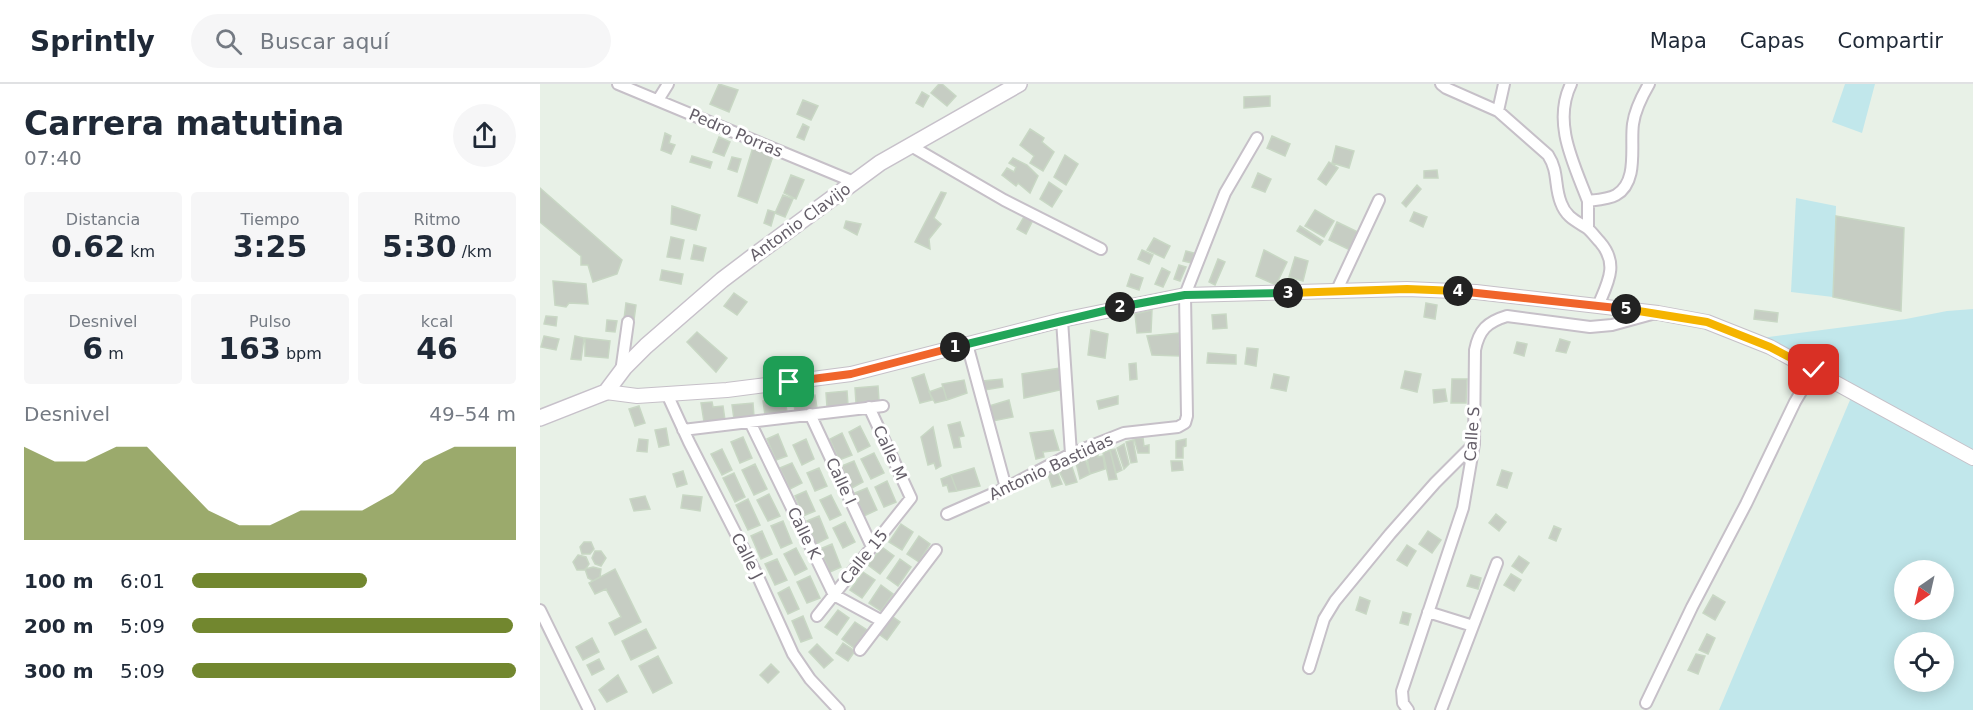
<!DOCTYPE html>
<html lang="es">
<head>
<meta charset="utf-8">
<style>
	body { margin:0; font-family:"DejaVu Sans",sans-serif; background:#f6f6f7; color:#1f2937; height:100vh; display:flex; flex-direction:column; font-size:22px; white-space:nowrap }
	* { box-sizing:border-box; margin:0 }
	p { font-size:20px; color:#747a83 }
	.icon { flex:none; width:33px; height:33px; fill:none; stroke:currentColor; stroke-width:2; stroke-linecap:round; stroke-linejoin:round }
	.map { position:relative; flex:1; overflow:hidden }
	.side { display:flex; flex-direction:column; background:#fff; width:540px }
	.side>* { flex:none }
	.needle { width:39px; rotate:214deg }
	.controls { position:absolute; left:1354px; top:476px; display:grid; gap:12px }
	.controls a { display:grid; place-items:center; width:60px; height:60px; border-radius:50%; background:#fff; box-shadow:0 3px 15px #0003; font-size:30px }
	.pin { position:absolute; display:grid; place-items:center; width:51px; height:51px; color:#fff; margin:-26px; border-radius:12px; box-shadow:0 3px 9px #0006 }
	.km { position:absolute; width:30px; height:30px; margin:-15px; border-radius:50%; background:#222; color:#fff; font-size:16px; line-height:30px; text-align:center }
	.round { display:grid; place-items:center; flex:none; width:63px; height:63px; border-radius:32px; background:#f6f6f7 }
	.overview { display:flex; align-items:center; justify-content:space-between; height:102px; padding:0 24px }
	h1 { font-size:33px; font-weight:700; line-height:45px }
	.metrics { display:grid; grid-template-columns:repeat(3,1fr); gap:9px; height:102px; padding:6px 24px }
	.metrics div { display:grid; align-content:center; border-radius:6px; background:#f6f6f7; text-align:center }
	.metrics b { font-size:30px; font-weight:700 }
	.metrics small { font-size:16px; font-weight:400 }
	.metrics p { font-size:16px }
	.chart { height:168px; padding:12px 24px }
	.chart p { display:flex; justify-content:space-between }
	.chart svg { width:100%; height:108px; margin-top:6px; fill:#72872f; opacity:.7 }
	ul { padding:0 24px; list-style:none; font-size:20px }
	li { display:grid; grid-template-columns:96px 72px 1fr; align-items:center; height:45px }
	li i { height:15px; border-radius:8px; background:#72872f }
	header { display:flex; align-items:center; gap:36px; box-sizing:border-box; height:84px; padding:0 30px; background:#fff; border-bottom:2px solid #e0e1e3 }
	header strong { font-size:28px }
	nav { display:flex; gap:33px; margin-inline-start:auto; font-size:21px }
	.search { width:420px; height:54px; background:#f6f6f7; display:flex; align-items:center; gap:15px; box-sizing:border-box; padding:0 21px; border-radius:33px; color:#747a83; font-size:22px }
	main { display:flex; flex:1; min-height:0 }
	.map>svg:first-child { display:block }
	.green { fill:#c1e7eb; fill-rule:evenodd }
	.building { fill:#c6cdc3; stroke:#c8d7c4; stroke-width:1.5 }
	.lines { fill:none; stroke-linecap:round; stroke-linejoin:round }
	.minor-casing { stroke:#c6c0c8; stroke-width:14 }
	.tertiary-casing { stroke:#c6c0c8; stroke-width:16 }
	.secondary-casing { stroke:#c7c1ca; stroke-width:18 }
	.minor { stroke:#fff; stroke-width:10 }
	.tertiary { stroke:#fff; stroke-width:14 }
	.secondary { stroke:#fff; stroke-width:15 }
	.split-1-casing { stroke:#fff; stroke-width:12 }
	.split-2-casing { stroke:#fff; stroke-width:12 }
	.split-3-casing { stroke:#fff; stroke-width:12 }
	.split-4-casing { stroke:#fff; stroke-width:12 }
	.split-5-casing { stroke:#fff; stroke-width:12 }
	.split-6-casing { stroke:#fff; stroke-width:12 }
	.split-1 { stroke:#f0652b; stroke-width:8 }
	.split-2 { stroke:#22a559; stroke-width:8 }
	.split-3 { stroke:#22a559; stroke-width:8 }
	.split-4 { stroke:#f5b400; stroke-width:8 }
	.split-5 { stroke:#f0652b; stroke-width:8 }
	.split-6 { stroke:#f5b400; stroke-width:8 }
	.labels { text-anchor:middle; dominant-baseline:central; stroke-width:6; stroke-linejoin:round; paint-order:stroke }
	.street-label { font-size:16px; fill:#645e68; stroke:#fff }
</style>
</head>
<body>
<header>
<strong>Sprintly</strong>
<div class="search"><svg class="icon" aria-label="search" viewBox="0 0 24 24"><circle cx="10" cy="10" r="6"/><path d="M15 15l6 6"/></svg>Buscar aquí</div>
<nav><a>Mapa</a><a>Capas</a><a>Compartir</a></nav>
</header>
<main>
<section class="side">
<div class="overview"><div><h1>Carrera matutina</h1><p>07:40</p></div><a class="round"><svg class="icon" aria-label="share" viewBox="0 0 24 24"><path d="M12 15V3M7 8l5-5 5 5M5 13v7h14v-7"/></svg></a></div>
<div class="metrics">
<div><p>Distancia</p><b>0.62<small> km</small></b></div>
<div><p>Tiempo</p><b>3:25</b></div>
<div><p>Ritmo</p><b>5:30<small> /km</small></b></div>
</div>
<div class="metrics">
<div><p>Desnivel</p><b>6<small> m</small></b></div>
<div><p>Pulso</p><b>163<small> bpm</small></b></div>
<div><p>kcal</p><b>46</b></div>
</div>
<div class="chart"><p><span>Desnivel</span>49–54 m</p>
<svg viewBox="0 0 160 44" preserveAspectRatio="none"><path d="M0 44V6L10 12L20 12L30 6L40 6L50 19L60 32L70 38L80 38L90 32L100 32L110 32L120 25L130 12L140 6L150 6L160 6V44z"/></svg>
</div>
<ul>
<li><b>100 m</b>6:01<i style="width:54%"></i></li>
<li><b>200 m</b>5:09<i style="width:99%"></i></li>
<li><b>300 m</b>5:09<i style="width:100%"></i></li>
</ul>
</section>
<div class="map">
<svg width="1433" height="626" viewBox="0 0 1433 626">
	<rect width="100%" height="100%" fill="#e8f1e7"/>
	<path class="green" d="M1305,0H1335L1322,49L1292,38Z
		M1256,114L1296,122L1293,213L1251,208Z
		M1433,225V626H1179L1313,309L1213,255L1366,235L1407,227ZM1365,486H1404V525H1365ZM1365,558H1404V597H1365Z"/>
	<path class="building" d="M179,0L198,6L189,28L170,20Z
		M399,0H402L416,12L407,22L391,9Z
		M382,8L389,12L383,23L376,19Z
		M730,12V22L704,24V13Z
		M263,16L278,22L271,36L257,30Z
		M263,40L269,43L264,56L257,53Z
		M490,45L504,54L502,58L514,68L503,87L490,79L494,72L480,61Z
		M125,49L131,52L129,59L135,61L131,70L121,66Z
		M732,52L750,60L745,72L727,64Z
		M179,53L190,58L184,72L173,68Z
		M796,62L814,67L809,84L792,79Z
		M213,63L233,72L217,119L198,112Z
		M525,71L538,80L526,101L514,93Z
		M152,72L172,78L170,84L150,78Z
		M192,73L201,75L197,88L188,85Z
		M473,74L487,81L498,92L490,109L478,99L476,102L462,91L467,84L474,88L476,83L469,79Z
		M789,78L798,84L786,101L778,95Z
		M897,86L898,94H884V87Z
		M718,89L731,95L725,108L712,103Z
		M251,91L264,96L256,115L244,109Z
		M509,98L522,107L512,123L500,115Z
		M877,101L881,105L866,123L862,119Z
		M0,104L82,176L77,190L53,198L48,181H41V172L0,138Z
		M401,108L406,109L394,134L401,140L389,155L390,165L375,158Z
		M243,111L253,115L245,133L235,129Z
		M132,122L160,131L156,146L131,140Z
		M228,126L235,128L231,142L224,139Z
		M775,126L794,137L784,153L765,142Z
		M874,128L887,133L883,143L870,137Z
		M485,131L493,136L486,150L477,145Z
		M1296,132L1364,144L1361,227L1293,213Z
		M306,137L321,140L317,151L304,144Z
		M797,138L818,148L810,166L789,156Z
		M760,142L783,157L780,161L757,147Z
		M131,153L144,156L140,175L127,173Z
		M614,154L630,162L624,174L607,166Z
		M154,161L166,164L163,177L151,175Z
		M602,166L613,171L609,180L598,175Z
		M724,166L747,178L736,201L716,192Z
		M646,167L654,169L652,179L643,177Z
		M755,173L768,177L763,197L749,193Z
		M678,175L685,178L675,201L669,198Z
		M639,181L646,183L640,197L634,195Z
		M622,184L630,188L623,203L615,200Z
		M122,186L143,190L141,200L120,196Z
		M591,190L603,194L599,206L587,202Z
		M13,197L46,200L48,220L29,219L26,223L15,221Z
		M194,209L207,218L197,231L184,222Z
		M86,219L96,221L94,236L84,235Z
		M886,219L897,221L895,235L884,233Z
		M612,226L611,248L597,249L595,230Z
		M1215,226L1238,229L1237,238L1214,235Z
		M686,230L687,244L673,245L672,231Z
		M6,232L17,233L16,242L4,240Z
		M67,236L77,237L75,248L66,247Z
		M551,246L568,250L565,274L548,271Z
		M157,248L187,274L176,288L147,258Z
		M639,249L640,272L612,271L607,252Z
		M4,252L19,255L16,266L1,263Z
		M35,252L44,254L41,276L31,275Z
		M45,254L70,257L68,274L45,272Z
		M1020,255L1030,258L1026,269L1016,267Z
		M977,258L987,260L984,272L974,269Z
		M707,264L718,265L716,282L705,280Z
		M668,269L696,271V280L667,279Z
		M596,279L597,295L590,296L589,280Z
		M521,284L520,306L484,314L482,290Z
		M865,287L881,290L877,308L861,304Z
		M384,290L392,316L380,319L372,294Z
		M734,290L749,293L746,307L731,304Z
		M462,295L463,303L445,306L443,297Z
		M912,295H927L926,319H911Z
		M424,296L427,309L407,316L402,300Z
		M338,302L339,317L316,319L315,304Z
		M403,303L407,316L395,319L389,308Z
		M905,305L907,317L894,319L893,306Z
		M307,307L308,321L287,323L286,309Z
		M275,311L277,324L255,327L253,314Z
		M578,312V320L559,325L557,317Z
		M245,315L247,328L225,331L223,317Z
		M469,316L473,333L453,337L449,322Z
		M172,318L173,323L183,322L185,336L164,338L161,319Z
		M213,319L214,333L194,335L192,321Z
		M99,322L105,339L95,342L89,325Z
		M420,338L424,352L419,353L421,363L414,364L408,341Z
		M320,342L330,362L318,368L309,348Z
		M393,343L401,382L396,385L394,379L388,381L381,353Z
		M126,344L129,361L119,363L115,346Z
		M513,346L519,366L503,368L504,373L496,375L490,349Z
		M302,349L312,371L299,376L290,355Z
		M238,350L247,372L236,376L227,355Z
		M203,353L212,374L200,379L191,358Z
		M594,354H603L604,362L609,361V369H598Z
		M99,355L108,356L107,368L97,367Z
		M266,355L274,375L262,381L253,361Z
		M646,355V362L643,363V374H636V357Z
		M593,356L597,378L591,379L586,358Z
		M584,360L589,380L584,385L577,364Z
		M182,365L192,386L182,391L171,370Z
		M575,365L582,386L576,389L570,366Z
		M570,366L577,395L569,396L563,369Z
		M558,368V373L563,372L565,385L550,390L547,373Z
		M334,369L344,389L331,395L321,375Z
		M544,371L550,390L540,395L536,379Z
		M314,377L323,398L312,404L302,382Z
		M631,377H642L643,386L632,387Z
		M252,379L262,399L250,405L240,384Z
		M215,380L227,405L214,411L202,386Z
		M531,380L537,398L526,401L519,387Z
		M279,384L287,402L275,407L267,389Z
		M434,384L440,402L417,407L411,391Z
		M962,386L972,389L967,404L957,401Z
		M143,387L147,400L137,403L133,390Z
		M517,387L522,400L512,403L508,391Z
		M194,389L205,413L195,418L183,394Z
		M411,391L417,407L409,408L407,401L403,402L401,395Z
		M347,397L356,418L344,423L335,403Z
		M327,404L337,426L324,432L315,409Z
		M266,407L275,427L263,432L255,412Z
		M229,410L240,432L228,437L217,416Z
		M143,411L162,413L160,427L141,424Z
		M291,411L301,431L290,436L280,416Z
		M105,412L110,425L94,427L90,415Z
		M208,415L220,441L208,446L196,421Z
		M956,430L966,438L959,447L949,439Z
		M279,432L288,454L276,460L267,437Z
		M243,437L252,459L241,464L231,442Z
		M305,438L315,458L303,464L293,444Z
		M361,440L373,448L362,466L349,458Z
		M1014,442L1021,445L1016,457L1009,454Z
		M222,447L232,470L221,475L211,452Z
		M888,447L901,456L892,469L879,460Z
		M379,452L390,460L379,478L367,470Z
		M44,458H51L54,465L50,470H42L40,463Z
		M292,460L301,483L290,488L280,465Z
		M867,461L876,467L867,482L857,476Z
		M342,463L354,472L340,490L328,481Z
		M256,464L267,485L255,491L244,470Z
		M55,467H61L66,474L61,482L55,480L52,474Z
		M38,471L46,473L49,480L45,486H37L33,478Z
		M979,472L989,479L982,489L972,482Z
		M237,475L247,496L235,501L225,480Z
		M360,475L371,483L358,502L347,494Z
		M53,483L61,485L60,493L53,497L48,494L45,485Z
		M75,485L101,538L75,551L69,539L81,533L66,505L55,510L49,499Z
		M323,488L335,496L322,514L310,506Z
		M971,490L981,496L974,507L964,501Z
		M931,491L941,494L938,505L927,502Z
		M270,492L280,514L267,519L257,498Z
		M341,501L353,510L341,527L329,519Z
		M249,503L259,525L248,530L238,509Z
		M1173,511L1185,518L1175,536L1163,529Z
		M820,513L830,517L826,530L816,526Z
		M298,526L309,534L297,551L285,543Z
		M863,528L871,530L868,541L860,539Z
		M349,530L360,538L347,556L336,548Z
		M263,532L272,554L261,558L252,537Z
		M315,538L327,546L314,564L302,555Z
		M106,545L116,564L91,576L82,557Z
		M1167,550L1175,554L1168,570L1159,566Z
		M52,554L59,568L43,576L36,563Z
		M303,559L315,567L308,577L296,569Z
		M277,560L293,576L284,584L269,568Z
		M1156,570L1165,572L1158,590L1148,586Z
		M118,572L132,599L113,609L99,582Z
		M59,575L64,585L52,591L47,581Z
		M231,580L239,588L228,599L220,591Z
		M78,591L87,608L67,618L59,606Z"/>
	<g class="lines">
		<g class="minor-casing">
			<path id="minor" d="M78,0L314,98
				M901,0L906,4L958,27L1008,71C1019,88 1014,102 1021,119C1026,133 1036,137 1047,144C1052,148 1056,154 1060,158C1079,180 1068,198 1058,222
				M1031,0C1012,39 1034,80 1048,117
				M118,16L128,0
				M958,27L964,0
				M371,62L464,116L561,165
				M1048,145V117C1056,116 1069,115 1076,111C1099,98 1090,61 1093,40C1095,25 1102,12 1109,0
				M796,208L839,116
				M522,236L531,370
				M427,260L466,404
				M81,288L88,238
				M127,310L149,358L219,495L253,570L270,595L299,626
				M270,330L332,463
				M210,338L294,511L342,537
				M143,346L343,322
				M407,430L466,404L531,370L584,349L638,343L645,339L647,332L645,211L685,109L717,54
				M0,526L49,626
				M888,528L933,542
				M277,532L371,414L329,323
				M320,566L396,466
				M769,584L784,535L795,517L850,450L895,399L934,360
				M1106,619L1152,523L1206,420L1255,318L1274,286
				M868,626L863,619L862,607L923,424L934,360L935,266C939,246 947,238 967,232L1050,243L1072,241L1112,230
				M901,626L957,479"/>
		</g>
		<g class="tertiary-casing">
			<path id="tertiary" d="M66,308L97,312L187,306L311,290L522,236L645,211L867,205L936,208L1118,229L1167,238L1230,263L1433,374"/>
		</g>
		<g class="secondary-casing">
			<path id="secondary" d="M0,334L66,308L84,284L106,262L182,196L211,174L340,79L479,0"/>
		</g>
		<use href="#minor" class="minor"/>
		<use href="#tertiary" class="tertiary"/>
		<use href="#secondary" class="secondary"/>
	</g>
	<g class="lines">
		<g class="split-1-casing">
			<path id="split-1" d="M249,298L311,290L415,263"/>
		</g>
		<g class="split-2-casing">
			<path id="split-2" d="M415,263L580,223"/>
		</g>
		<g class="split-3-casing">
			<path id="split-3" d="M580,223L645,211L748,209"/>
		</g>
		<g class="split-4-casing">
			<path id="split-4" d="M748,209L867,205L918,207"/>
		</g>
		<g class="split-5-casing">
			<path id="split-5" d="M918,207L1086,225"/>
		</g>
		<g class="split-6-casing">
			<path id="split-6" d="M1086,225L1167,238L1230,263L1274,286"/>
		</g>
		<use href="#split-1" class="split-1"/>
		<use href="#split-2" class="split-2"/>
		<use href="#split-3" class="split-3"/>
		<use href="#split-4" class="split-4"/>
		<use href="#split-5" class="split-5"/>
		<use href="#split-6" class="split-6"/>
	</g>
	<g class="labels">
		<g class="street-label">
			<text transform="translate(196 49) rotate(23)">Pedro Porras</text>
			<text transform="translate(260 138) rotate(-36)">Antonio Clavijo</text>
			<text transform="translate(932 350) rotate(-86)">Calle S</text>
			<text transform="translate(350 369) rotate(65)">Calle M</text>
			<text transform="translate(511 383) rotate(-25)">Antonio Bastidas</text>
			<text transform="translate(301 397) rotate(65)">Calle I</text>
			<text transform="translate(264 449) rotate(64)">Calle K</text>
			<text transform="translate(207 472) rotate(63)">Calle J</text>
			<text transform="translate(324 473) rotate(-51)">Calle 15</text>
		</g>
	</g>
</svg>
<div class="controls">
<a><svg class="needle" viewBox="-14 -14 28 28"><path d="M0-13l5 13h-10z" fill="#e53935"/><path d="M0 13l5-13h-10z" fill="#747a83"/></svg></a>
<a><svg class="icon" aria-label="locate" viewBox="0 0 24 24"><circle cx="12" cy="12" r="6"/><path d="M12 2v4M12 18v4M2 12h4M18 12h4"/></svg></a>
</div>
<div class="pin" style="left:249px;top:298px;background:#1e9e55"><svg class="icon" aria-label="arrive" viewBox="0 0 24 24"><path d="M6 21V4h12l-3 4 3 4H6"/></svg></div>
<div class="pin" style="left:1274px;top:286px;background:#d93025"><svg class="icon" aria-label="check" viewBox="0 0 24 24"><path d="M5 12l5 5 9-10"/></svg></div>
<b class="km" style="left:415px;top:263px">1</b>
<b class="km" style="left:580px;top:223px">2</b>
<b class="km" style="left:748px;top:209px">3</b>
<b class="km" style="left:918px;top:207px">4</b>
<b class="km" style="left:1086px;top:225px">5</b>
</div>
</main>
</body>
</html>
